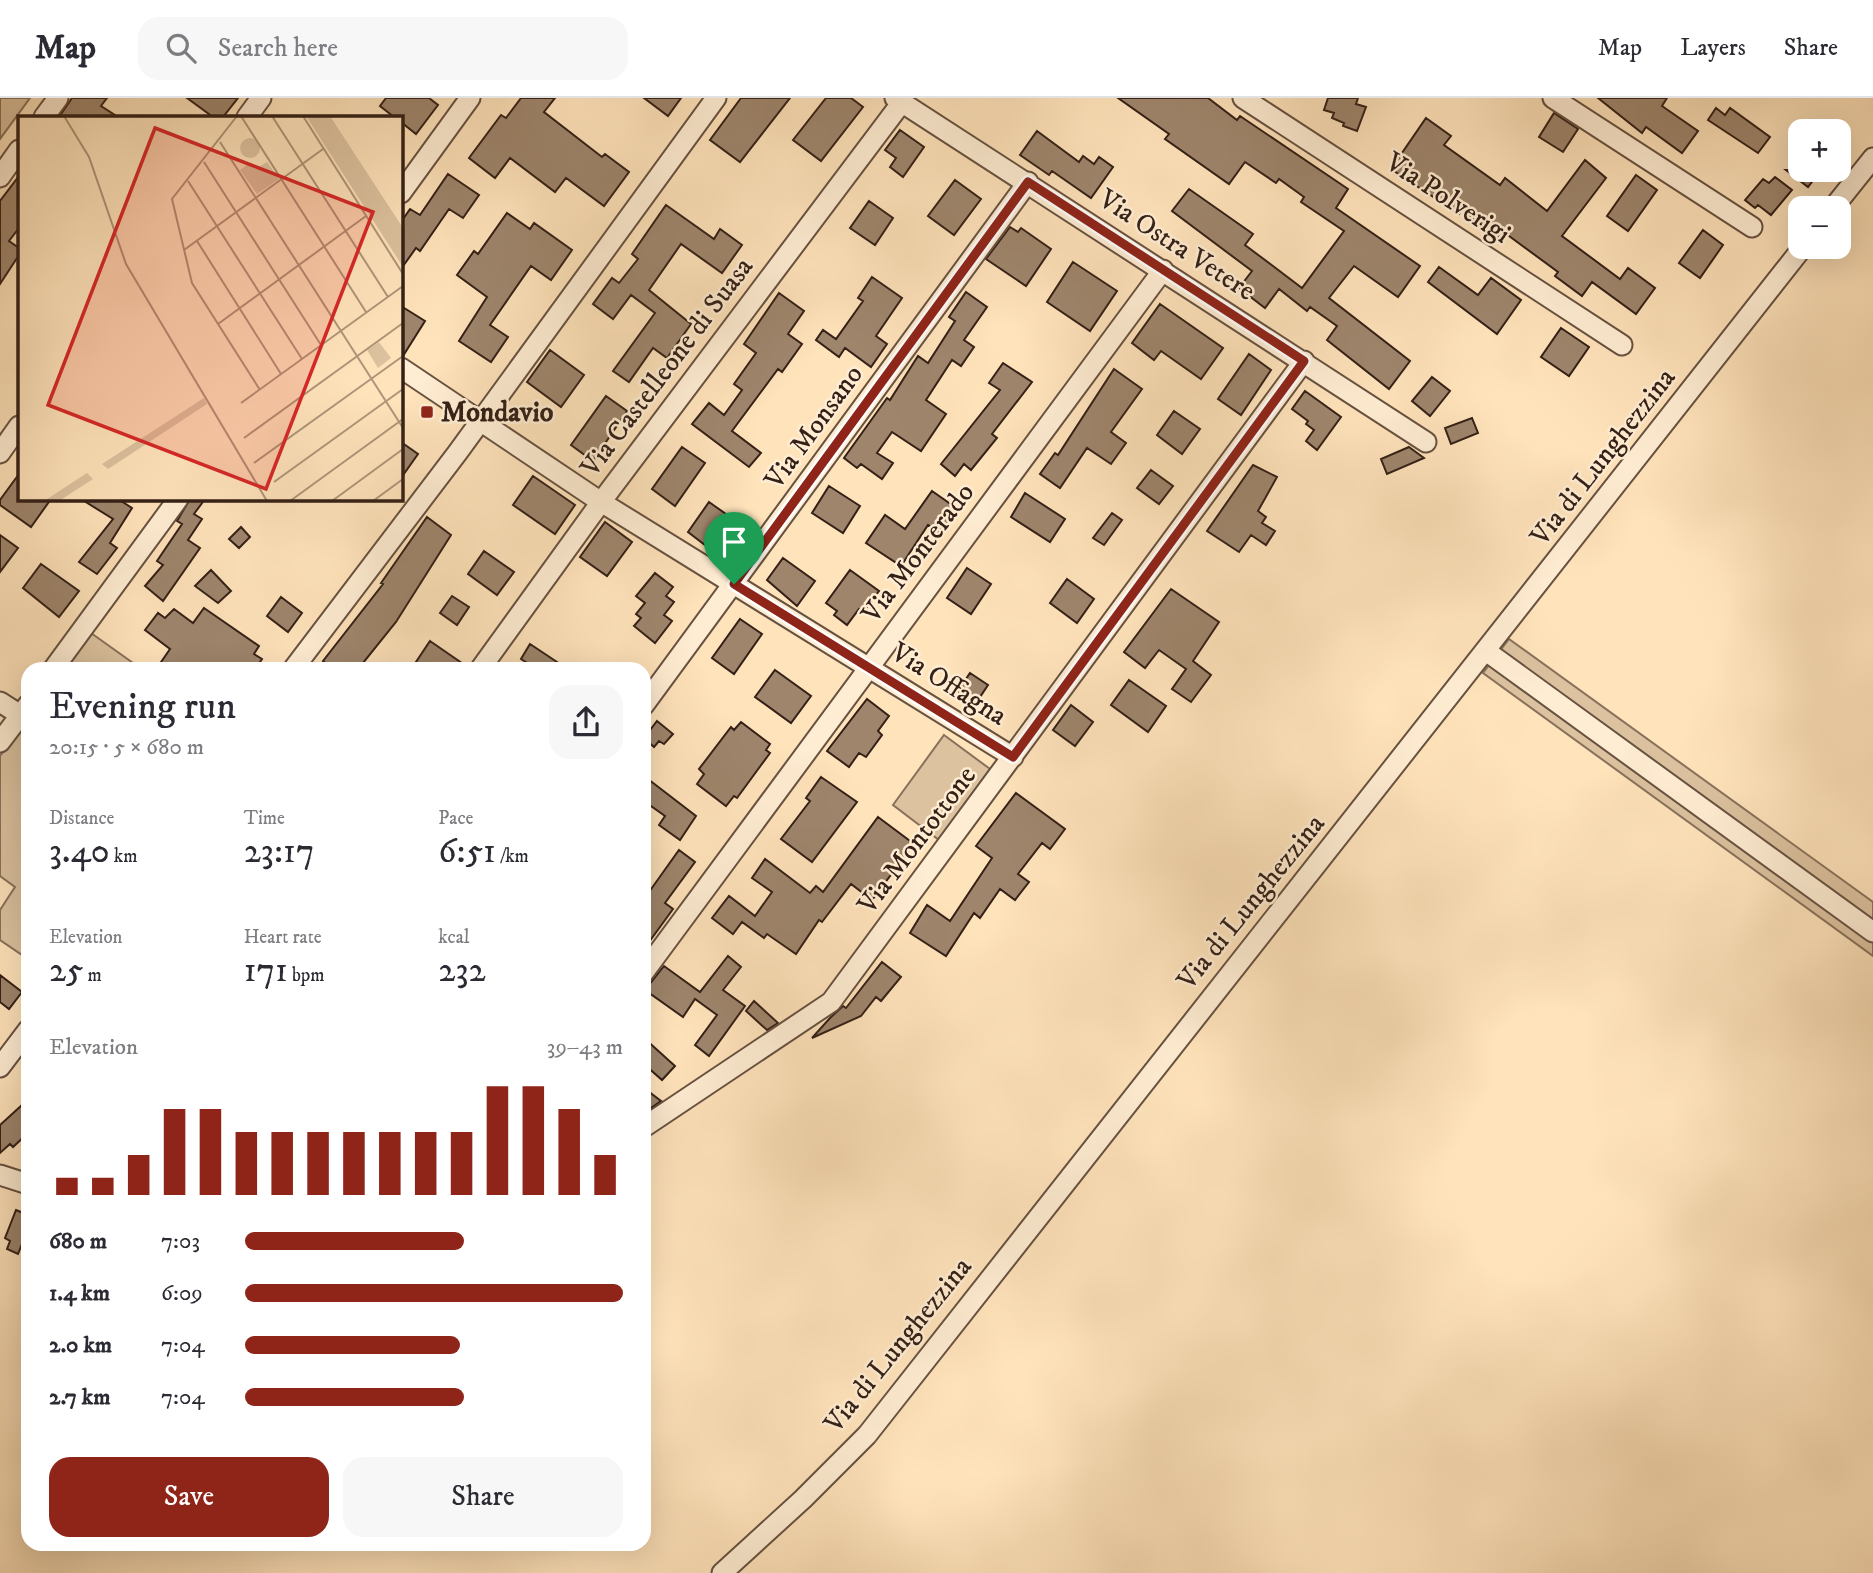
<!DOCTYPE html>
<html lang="en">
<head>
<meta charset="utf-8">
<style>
	body { margin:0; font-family:"IM FELL DW Pica",serif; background:#f7f7f7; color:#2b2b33; height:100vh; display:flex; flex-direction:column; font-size:26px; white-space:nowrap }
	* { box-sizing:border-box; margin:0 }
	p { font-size:23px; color:#7c7c81 }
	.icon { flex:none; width:38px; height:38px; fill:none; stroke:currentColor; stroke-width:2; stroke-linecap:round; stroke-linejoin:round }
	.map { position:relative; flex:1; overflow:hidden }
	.sheet { position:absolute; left:21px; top:564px; width:630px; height:889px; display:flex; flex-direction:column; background:#fff; border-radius:21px; box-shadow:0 7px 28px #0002 }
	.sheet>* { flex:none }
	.controls { position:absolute; left:1788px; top:21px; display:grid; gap:14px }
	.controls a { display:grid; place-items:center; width:63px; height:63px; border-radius:14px; background:#fff; box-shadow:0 7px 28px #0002; font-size:35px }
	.pin { position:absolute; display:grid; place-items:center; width:60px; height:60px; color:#fff; margin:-72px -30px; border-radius:50% 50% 50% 0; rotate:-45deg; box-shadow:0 0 7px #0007 }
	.pin .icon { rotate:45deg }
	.round { display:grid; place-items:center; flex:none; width:74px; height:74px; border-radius:21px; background:#f7f7f7 }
	.summary { display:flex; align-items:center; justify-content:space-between; height:119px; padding:0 28px }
	h1 { font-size:38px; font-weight:600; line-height:52px }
	.figures { display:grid; grid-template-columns:repeat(3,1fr); gap:10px; height:119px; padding:7px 28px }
	.figures div { display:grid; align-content:center }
	.figures b { font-size:35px; font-weight:600 }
	.figures small { font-size:19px; font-weight:400 }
	.figures p { font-size:19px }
	.chart { height:196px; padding:14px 28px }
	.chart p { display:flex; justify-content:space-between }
	.chart svg { width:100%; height:126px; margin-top:7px; stroke:#8f2418; stroke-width:6 }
	.cta { display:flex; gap:14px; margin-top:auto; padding:14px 28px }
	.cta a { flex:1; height:80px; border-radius:21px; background:#8f2418; color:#fff; font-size:28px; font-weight:600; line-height:80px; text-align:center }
	.cta a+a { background:#f7f7f7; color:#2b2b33 }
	ul { padding:0 28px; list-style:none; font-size:23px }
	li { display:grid; grid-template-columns:112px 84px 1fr; align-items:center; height:52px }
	li i { height:18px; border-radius:9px; background:#8f2418 }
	header { display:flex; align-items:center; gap:42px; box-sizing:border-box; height:98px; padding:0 35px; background:#fff; border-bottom:2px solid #e1e1e2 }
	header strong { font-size:33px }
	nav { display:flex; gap:38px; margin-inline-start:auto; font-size:24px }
	.search { width:490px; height:63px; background:#f7f7f7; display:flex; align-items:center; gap:18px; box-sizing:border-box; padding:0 24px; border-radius:21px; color:#7c7c81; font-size:26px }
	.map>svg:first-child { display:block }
	.green { fill:#dcc29f; stroke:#88715b; stroke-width:2 }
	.building { fill:#9e856c; stroke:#342017; stroke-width:2 }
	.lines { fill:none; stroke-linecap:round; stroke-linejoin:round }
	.minor-casing { stroke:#675140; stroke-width:23 }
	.minor { stroke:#ffedd3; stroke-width:19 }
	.route-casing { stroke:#fff; stroke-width:14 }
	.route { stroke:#8f2418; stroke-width:9 }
	.poi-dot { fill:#8f2418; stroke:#ffedd3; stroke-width:2.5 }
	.labels { text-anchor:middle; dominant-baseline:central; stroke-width:5; stroke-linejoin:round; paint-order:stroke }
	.street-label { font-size:28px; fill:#342017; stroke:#ffedd3 }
	.poi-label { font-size:28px; font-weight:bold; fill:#342017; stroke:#ffedd3; text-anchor:start }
	.inset-road { fill:none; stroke:#ae9579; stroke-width:2 }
	.view { fill:#d62828; fill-opacity:0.15; stroke:#d62828; stroke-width:3.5 }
	.inset-edge { fill:none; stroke:#342017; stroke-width:3.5 }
</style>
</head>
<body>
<header>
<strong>Map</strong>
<div class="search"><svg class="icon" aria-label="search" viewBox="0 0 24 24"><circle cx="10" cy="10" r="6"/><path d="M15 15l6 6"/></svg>Search here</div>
<nav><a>Map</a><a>Layers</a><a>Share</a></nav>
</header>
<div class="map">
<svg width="1873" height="1475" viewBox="0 0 1873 1475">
	<rect width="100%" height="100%" fill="#ffe3bb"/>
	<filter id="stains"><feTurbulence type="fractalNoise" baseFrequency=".00286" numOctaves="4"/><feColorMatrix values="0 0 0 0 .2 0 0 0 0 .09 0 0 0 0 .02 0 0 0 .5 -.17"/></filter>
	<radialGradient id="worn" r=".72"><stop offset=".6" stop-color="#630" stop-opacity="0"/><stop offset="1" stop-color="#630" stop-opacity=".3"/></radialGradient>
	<path class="green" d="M0,0H30L0,41Z
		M91,535L140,570H65Z
		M1509,541L1873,804V858L1483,575Z
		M21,628L28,633V861L0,842V812L15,789L0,778V658Z
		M944,637L990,671L939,742L893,707Z"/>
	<path class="building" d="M72,0H107L101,8L118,19H59Z
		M187,0H238L223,19H213Z
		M386,0H429L438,7L416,36L401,24V19H394L380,8Z
		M521,0H555L544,14L602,59L605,56L629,74L604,108L566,80L555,94L510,60L495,80L469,60L501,17L506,20Z
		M644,0H681L668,18Z
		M741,0H790L740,64L710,42Z
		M826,0H851L863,9L821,63L793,42Z
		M1118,0H1208L1237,22L1240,18L1348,91L1336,110L1420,168L1398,199L1354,168L1329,200L1410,263L1389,291L1327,242L1337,228L1310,209L1307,213L1279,191L1265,210L1239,190L1252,173L1172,113L1189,91L1253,136L1245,147L1302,190L1344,133L1301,104L1304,99L1279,81L1276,85L1245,64L1229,86L1165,41L1169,36Z
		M1328,0H1358L1356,6L1366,9L1357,33L1343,28L1344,25L1332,20L1334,15L1324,12Z
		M1598,0H1667L1662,8L1698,33L1682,55L1646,29L1642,35Z
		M1716,10L1725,17L1730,10L1770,39L1758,55L1708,22Z
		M1554,15L1578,31L1563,54L1539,39Z
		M1426,20L1451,38L1444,47L1500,87L1505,80L1547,113L1585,62L1606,80L1562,138L1620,181L1628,170L1655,190L1636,216L1592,184L1582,198L1555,178L1558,174L1505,135L1500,141L1462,112L1459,116L1391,71Z
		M900,32L924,49L903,79L890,69L896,60L885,52Z
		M1037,33L1079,64L1083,58L1094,66L1099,59L1113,69L1091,100L1052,73L1049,77L1020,57Z
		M1786,72H1821L1808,89Z
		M448,76L479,97L463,120L449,111L420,153L416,150L401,171V124L410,111L420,117Z
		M1636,77L1657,92L1628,133L1607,118Z
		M19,78V130L9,143L19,150V157L0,186V103Z
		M1775,79L1792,92L1771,117L1758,107L1755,110L1745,102L1763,81L1769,85Z
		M955,82L981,101L954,137L928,118Z
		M869,103L893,120L875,147L850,130Z
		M666,107L714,141L720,131L742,147L722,175L681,146L649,192L691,226L667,260L653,250L629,284L613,273L655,215L631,197L613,221L593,206L612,180L619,185L638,161L632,156Z
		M507,115L530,131L534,125L572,152L551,182L531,168L490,227L508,239L491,264L459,243L487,199L457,177L474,153L478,156Z
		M1010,129L1018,134L1021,130L1051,151L1026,188L986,161Z
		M1703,132L1723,147L1700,180L1679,165Z
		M1073,164L1117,193L1090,233L1047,204Z
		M1439,169L1478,197L1491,180L1521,202L1497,236L1428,184Z
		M872,179L902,200L876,238L887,246L871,269L845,250L839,259L816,242L823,232L836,241L863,203L858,200Z
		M966,194L987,209L964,242L974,249L961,268L952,262L926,302L946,316L921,353L892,334L877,355L893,365L882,381L861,366L857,370L844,360L887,300L890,302L918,258L928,265L955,223L949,219Z
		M779,195L804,213L788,236L802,246L782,274L778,271L732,333L761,355L749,369L692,326L709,305L724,317L742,292L734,286L756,255L744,246Z
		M1160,206L1223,250L1201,281L1161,253L1154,262L1132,245Z
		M401,208L425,223L403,258H401Z
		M1561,230L1589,249L1569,278L1541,259Z
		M550,252L584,277L561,309L527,284Z
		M1249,256L1271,272L1241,317L1218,301Z
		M1003,265L1032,284L992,336L997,340L971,372L964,366L955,378L941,366L1000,292L989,285Z
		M1114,271L1142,291L1111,334L1126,345L1111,366L1087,350L1060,390L1040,376L1055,355L1058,357Z
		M1432,279L1450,293L1430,318L1412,303Z
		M1305,293L1341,319L1317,352L1306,343L1314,332L1306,326L1308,323L1292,311Z
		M606,298L627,313L593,363L571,347Z
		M1174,313L1200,331L1182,356L1157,337Z
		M1472,320L1478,335L1451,346L1445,330Z
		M401,344L418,356L401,380Z
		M682,349L705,365L675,408L652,391Z
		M1409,349L1424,360L1387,376L1381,361Z
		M1253,367L1277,379L1258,413L1266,419L1262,425L1275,433L1266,447L1251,437L1239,454L1207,433Z
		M1151,372L1173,388L1159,406L1137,390Z
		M19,376V401H51L31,429L0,407V402Z
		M533,378L575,407L555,436L513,407Z
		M829,388L860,408L843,435L812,415Z
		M932,393L959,412L941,436L928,427L901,468L866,445L885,417L905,431Z
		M1025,395L1065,421L1050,444L1011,419Z
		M81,401H118L132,410L110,445L117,450L97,476L79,464L113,421Z
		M190,401H205L194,416L202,421L188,442L200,450L163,503L145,488L163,467L157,463L182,426L177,423Z
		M709,404L740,426L718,457L688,434Z
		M1112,415L1122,422L1104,447L1093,440Z
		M427,419L451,437L396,524L359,570H332L323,563L383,486L381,485Z
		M605,424L632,444L607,478L580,459Z
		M241,429L250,439L239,450L229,441Z
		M0,437L18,450L0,474Z
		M484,453L514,474L497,497L468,476Z
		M783,460L815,483L797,508L767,482Z
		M41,466L79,493L59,519L23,490Z
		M967,470L991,486L971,516L947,500Z
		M211,472L231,493L218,505L195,488Z
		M850,472L879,493L863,514L859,511L847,527L834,517L837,513L826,505Z
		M655,475L673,489L666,498L674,504L664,517L672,523L655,545L634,528L641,520L636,516L645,505L636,498Z
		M1067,481L1094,501L1077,525L1050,505Z
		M1171,491L1219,524L1193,563L1211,577L1191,604L1172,591L1186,571L1159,552L1145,570L1124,554Z
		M452,498L469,509L457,527L440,515Z
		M281,499L302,515L288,534L267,518Z
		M204,510L259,548L254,556L262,561L256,570H157L170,551L145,532L158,515L165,520L174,511L193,525Z
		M740,521L762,536L734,576L712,560Z
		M430,543L469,570H426L416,564Z
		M530,546L566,570H535L521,561Z
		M775,572L811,598L791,625L755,599Z
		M970,575L988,587L976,605L958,593Z
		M1129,582L1166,608L1148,634L1111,607Z
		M867,601L889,618L878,633L882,637L866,659L859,655L849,669L827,653Z
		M1071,607L1093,624L1075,648L1053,632Z
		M657,623L673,636L664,646L659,643L654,649L644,640Z
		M741,624L770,646L766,652L770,655L737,700L734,698L726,708L697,686L704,676L699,671L731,629L734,632Z
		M644,678L696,718L680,742L659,727L665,718L648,706L644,712Z
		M821,679L857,704L812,764L781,741L810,703L806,700Z
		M1016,695L1065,731L1050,751L1042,745L1018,776L1029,784L1015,802L1000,791L980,820L974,815L946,858L910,835L927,807L950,823L992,760L976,748Z
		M878,719L914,746L872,802L851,786L822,824L819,822L796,856L767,836L764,840L742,824L733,836L712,820L729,798L755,818L772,794L752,780L765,761L810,795L816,788L823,794Z
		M679,752L695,764L665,805L673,811L644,851V791L649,794Z
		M728,858L741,869L723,892L745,908L709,958L695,947L717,917L695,901L683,919L645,892L664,868L700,894Z
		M882,864L901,879L881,903L876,899L861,918L812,940L830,920L843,908L846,910Z
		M0,877L22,894L9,911L0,904Z
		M754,903L778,925L767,932L746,913Z
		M644,940L675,968L662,982L644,966Z
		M644,990L661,1003L648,1012L644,1009Z
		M22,1007L28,1014V1035L13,1049L10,1046L0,1055V1027Z
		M16,1112L28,1117V1148L22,1146L18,1156L7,1151L10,1143L5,1140Z"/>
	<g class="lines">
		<g class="minor-casing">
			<path id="minor" d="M895,0L1426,344
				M1243,0L1622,247
				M1553,0L1752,129
				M44,19L58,0
				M247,19L261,0
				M0,79L19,52
				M401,95L470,0
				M1833,110L1873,60
				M401,270L601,404L1013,659
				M0,355L19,328
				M1486,553L1873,834
				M54,570L178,401
				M294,570L458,354L716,0
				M481,570L601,404L902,4
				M0,604L28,622
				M644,607L1028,84
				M0,644L28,607
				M644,874L1163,172
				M0,969L28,932
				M644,1029L831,904L1304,263
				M0,1077L28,1086
				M722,1475L803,1401L867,1337L1803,149"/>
		</g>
		<use href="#minor" class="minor"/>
	</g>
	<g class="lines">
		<g class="route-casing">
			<path id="route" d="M1028,84L1304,263L1013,659L734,486Z"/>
		</g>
		<use href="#route" class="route"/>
	</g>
	<rect class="poi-dot" x="420" y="307" width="14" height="14" rx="3.5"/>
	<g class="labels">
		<g class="street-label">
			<text transform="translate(1448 100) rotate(33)">Via Polverigi</text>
			<text transform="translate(1177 147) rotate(33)">Via Ostra Vetere</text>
			<text transform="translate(667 269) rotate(-53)">Via Castelleone di Suasa</text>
			<text transform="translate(814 329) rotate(-54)">Via Monsano</text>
			<text transform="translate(1603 359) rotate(-52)">Via di Lunghezzina</text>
			<text transform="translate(918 455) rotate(-53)">Via Monterado</text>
			<text transform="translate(949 586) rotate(32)">Via Offagna</text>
			<text transform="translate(917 742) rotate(-53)">Via Montottone</text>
			<text transform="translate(1251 804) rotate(-51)">Via di Lunghezzina</text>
			<text transform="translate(898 1247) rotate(-51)">Via di Lunghezzina</text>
		</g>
		<g class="poi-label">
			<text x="441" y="314">Mondavio</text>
		</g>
	</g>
	<g transform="translate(18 18)">
		<rect width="385" height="385" fill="#ffe3bb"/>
		<path d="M288,0H312L385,112V151ZM222 32a10 10 0 1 1 20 0a10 10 0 1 1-20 0ZM249,46L261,63L239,78L222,54L232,47L237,53ZM361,226L373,242L360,252L349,234ZM186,282L189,288L90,353L84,348ZM69,357L75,363L41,385H26Z" fill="#dcc29f"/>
		<path class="inset-road" d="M46,0L71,41L108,148L249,385M219,0L154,83L174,167L242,274M223,0L348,196M254,0L370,181M285,0L385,158M202,26L385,312M186,46L303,229M170,65L284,243M179,125L263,258M166,134L305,33M200,208L348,100M223,287L385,170M226,322L385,207M236,347L385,240M256,366L385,273M272,385L385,303M314,385L385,333M355,385L385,363"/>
		<path class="view" d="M137,12L355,96L248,373L30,289Z"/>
		<rect width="385" height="385" class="inset-edge"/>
	</g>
	<rect width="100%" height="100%" filter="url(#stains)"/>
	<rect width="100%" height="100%" fill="url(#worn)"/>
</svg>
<div class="controls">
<a>+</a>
<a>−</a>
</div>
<div class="pin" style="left:734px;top:486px;background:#1e9e55"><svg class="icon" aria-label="arrive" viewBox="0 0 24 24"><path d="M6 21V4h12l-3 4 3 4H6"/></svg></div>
<section class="sheet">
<div class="summary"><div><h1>Evening run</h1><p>20:15 · 5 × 680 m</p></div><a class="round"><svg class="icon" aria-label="share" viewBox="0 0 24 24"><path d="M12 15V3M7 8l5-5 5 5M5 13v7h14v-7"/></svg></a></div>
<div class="figures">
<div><p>Distance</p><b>3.40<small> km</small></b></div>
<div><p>Time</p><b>23:17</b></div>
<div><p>Pace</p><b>6:51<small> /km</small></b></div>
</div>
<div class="figures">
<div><p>Elevation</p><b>25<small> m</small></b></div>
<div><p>Heart rate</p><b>171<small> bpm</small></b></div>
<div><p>kcal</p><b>232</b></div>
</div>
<div class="chart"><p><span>Elevation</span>39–43 m</p>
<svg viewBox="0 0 160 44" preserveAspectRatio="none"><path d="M5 44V38M15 44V38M25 44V30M35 44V14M45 44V14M55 44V22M65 44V22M75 44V22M85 44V22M95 44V22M105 44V22M115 44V22M125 44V6M135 44V6M145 44V14M155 44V30"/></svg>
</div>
<ul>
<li><b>680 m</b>7:03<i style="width:58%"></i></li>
<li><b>1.4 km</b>6:09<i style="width:100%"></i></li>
<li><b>2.0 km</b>7:04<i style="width:57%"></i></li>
<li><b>2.7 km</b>7:04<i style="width:58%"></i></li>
</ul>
<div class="cta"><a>Save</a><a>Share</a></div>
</section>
</div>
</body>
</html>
